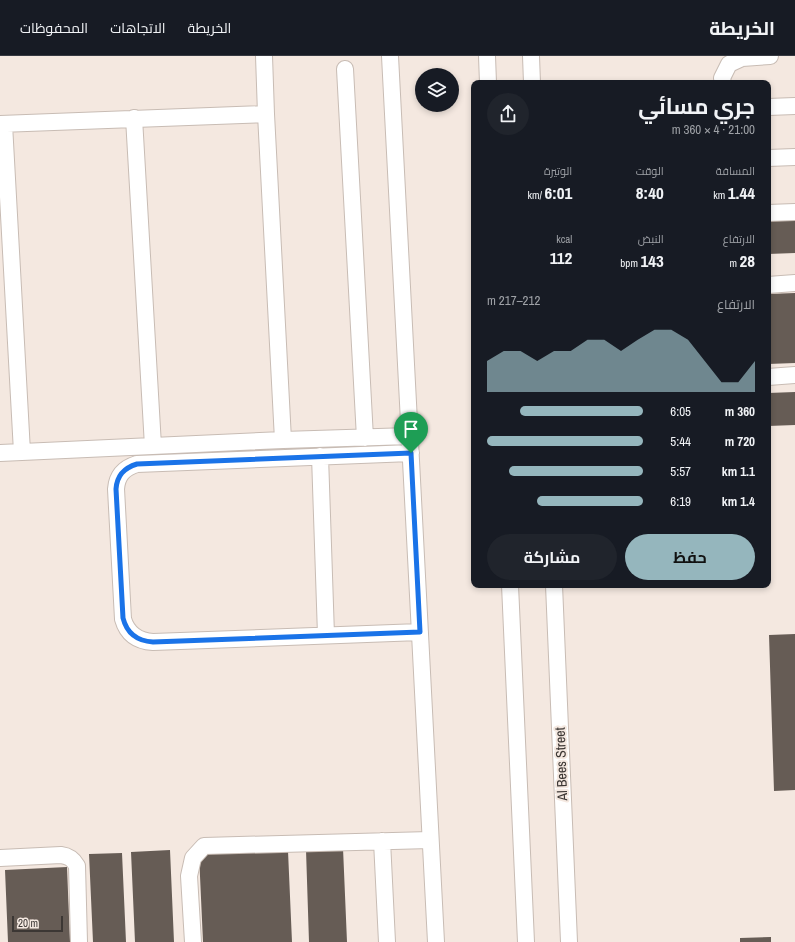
<!DOCTYPE html>
<html lang="ar">
<head>
<meta charset="utf-8">
<style>
	body { margin:0; font-family:"Archivo Narrow",Cairo,sans-serif; background:#20242c; color:#f1f3f6; direction:rtl; height:100vh; display:flex; flex-direction:column; font-size:15px; white-space:nowrap }
	* { box-sizing:border-box; margin:0 }
	p { font-size:13px; color:#9ea1a6 }
	.icon { flex:none; width:22px; height:22px; fill:none; stroke:currentColor; stroke-width:2; stroke-linecap:round; stroke-linejoin:round }
	.map { position:relative; flex:1; overflow:hidden; direction:ltr }
	.details { position:absolute; left:471px; top:24px; width:300px; height:508px; display:flex; flex-direction:column; background:#171b24; border-radius:8px; box-shadow:0 2px 6px #0003; direction:rtl }
	.details>* { flex:none }
	.fabs { position:absolute; left:415px; top:12px; display:grid; gap:8px }
	.fabs a { display:grid; place-items:center; width:44px; height:44px; border-radius:50%; background:#171b24; box-shadow:0 2px 6px #0003; font-size:20px }
	.scale { position:absolute; left:12px; bottom:10px; width:51px; box-sizing:border-box; padding-left:4px; border:2px solid #3c3734; border-top:0; font-size:11px; line-height:14px; white-space:nowrap; color:#3c3734; -webkit-text-stroke:3px #f4e8e0; paint-order:stroke }
	.pin { position:absolute; display:grid; place-items:center; width:34px; height:34px; color:#fff; margin:-41px -17px; border-radius:50% 50% 50% 0; rotate:-45deg; box-shadow:0 0 4px #0007 }
	.pin .icon { rotate:45deg }
	.round { display:grid; place-items:center; flex:none; width:42px; height:42px; border-radius:21px; background:#20242c }
	.summary { display:flex; align-items:center; justify-content:space-between; height:68px; padding:0 16px }
	h1 { font-size:22px; font-weight:700; line-height:30px }
	.metrics { display:grid; grid-template-columns:repeat(3,1fr); gap:6px; height:68px; padding:4px 16px }
	.metrics div { display:grid; align-content:center }
	.metrics b { font-size:17px; font-weight:700 }
	.metrics small { font-size:11px; font-weight:400 }
	.metrics p { font-size:11px }
	.chart { height:112px; padding:8px 16px }
	.chart p { display:flex; justify-content:space-between }
	.chart svg { width:100%; height:72px; margin-top:4px; fill:#95b6bd; opacity:.7 }
	.cta { display:flex; gap:8px; margin-top:auto; padding:8px 16px }
	.cta a { flex:1; height:46px; border-radius:24px; background:#95b6bd; color:#111; font-size:16px; font-weight:700; line-height:46px; text-align:center }
	.cta a+a { background:#20242c; color:#f1f3f6 }
	ul { padding:0 16px; list-style:none; font-size:13px }
	li { display:grid; grid-template-columns:64px 48px 1fr; align-items:center; height:30px }
	li i { height:10px; border-radius:5px; background:#95b6bd }
	header { display:flex; align-items:center; gap:24px; box-sizing:border-box; height:56px; padding:0 20px; background:#171b24; border-bottom:1px solid #363941 }
	header strong { font-size:19px }
	nav { display:flex; gap:22px; margin-inline-start:auto; font-size:14px }
	.map>svg:first-child { display:block }
	.building { fill:#665c55 }
	.lines { fill:none; stroke-linecap:round; stroke-linejoin:round }
	.minor-casing { stroke:#c8bcb4; stroke-width:18 }
	.minor { stroke:#fff; stroke-width:16 }
	.route-casing { stroke:#fff; stroke-width:8 }
	.route { stroke:#1a73e8; stroke-width:5 }
	.labels { text-anchor:middle; dominant-baseline:central; stroke-width:4; stroke-linejoin:round; paint-order:stroke }
	.street-label { font-size:14px; fill:#3c3734; stroke:#f4e8e0 }
</style>
</head>
<body>
<header>
<strong>الخريطة</strong>
<nav><a>الخريطة</a><a>الاتجاهات</a><a>المحفوظات</a></nav>
</header>
<div class="map">
<svg width="795" height="886" viewBox="0 0 795 886">
	<rect width="100%" height="100%" fill="#f4e8e0"/>
	<path class="building" d="M768,165H795V197L768,198Z
		M795,237V307L768,308V238Z
		M795,336V369L768,370V337Z
		M795,578V734L774,735L769,579Z
		M343,792L347,886H309L306,794Z
		M170,794L174,886H135L131,796Z
		M288,795L292,886H203L199,798Z
		M122,797L126,886H93L89,798Z
		M67,811L70,886H8L5,814Z
		M771,881V886H740V882Z"/>
	<g class="lines">
		<g class="minor-casing">
			<path id="minor" d="M264,0L266,58
				M390,0L436,886
				M487,0L488,27
				M531,0L532,27
				M345,13L365,382
				M723,27L722,22L729,8L742,2L770,0
				M768,51L795,50
				M134,62L153,390
				M0,68L266,58L283,384
				M4,68L22,396
				M768,102L795,101
				M768,157L795,156
				M768,229L795,227
				M768,321L795,319
				M0,397L283,384L410,380
				M411,397L137,408C124,412 117,419 116,433L123,563C127,577 137,585 153,586L420,576
				M320,400L326,579
				M510,529L526,886
				M554,529L569,886
				M382,785L387,886
				M0,802L61,799C69,800 73,803 77,810L79,886
				M193,886L189,820L193,802L204,790L430,784"/>
		</g>
		<use href="#minor" class="minor"/>
	</g>
	<g class="lines">
		<g class="route-casing">
			<path id="route" d="M411,397L420,576L153,586C137,585 127,578 123,562L116,433C117,419 124,412 137,408Z"/>
		</g>
		<use href="#route" class="route"/>
	</g>
	<g class="labels">
		<g class="street-label">
			<text transform="translate(561 708) rotate(-92)">Al Bees Street</text>
		</g>
	</g>
</svg>
<div class="fabs">
<a><svg class="icon" aria-label="layers" viewBox="0 0 24 24"><path d="M12 4l9 5-9 5-9-5zM3 14l9 5 9-5"/></svg></a>
</div>
<div class="scale">20 m</div>
<div class="pin" style="left:411px;top:397px;background:#1e9e55"><svg class="icon" aria-label="arrive" viewBox="0 0 24 24"><path d="M6 21V4h12l-3 4 3 4H6"/></svg></div>
<section class="details">
<div class="summary"><div><h1>جري مسائي</h1><p>21:00 · 4 × 360 m</p></div><a class="round"><svg class="icon" aria-label="share" viewBox="0 0 24 24"><path d="M12 15V3M7 8l5-5 5 5M5 13v7h14v-7"/></svg></a></div>
<div class="metrics">
<div><p>المسافة</p><b>1.44<small> km</small></b></div>
<div><p>الوقت</p><b>8:40</b></div>
<div><p>الوتيرة</p><b>6:01<small> /km</small></b></div>
</div>
<div class="metrics">
<div><p>الارتفاع</p><b>28<small> m</small></b></div>
<div><p>النبض</p><b>143<small> bpm</small></b></div>
<div><p>kcal</p><b>112</b></div>
</div>
<div class="chart"><p><span>الارتفاع</span>212–217 m</p>
<svg viewBox="0 0 160 44" preserveAspectRatio="none"><path d="M0 44V25L10 19L20 19L30 25L40 19L50 19L60 12L70 12L80 19L90 12L100 6L110 6L120 12L130 25L140 38L150 38L160 25V44z"/></svg>
</div>
<ul>
<li><b>360 m</b>6:05<i style="width:79%"></i></li>
<li><b>720 m</b>5:44<i style="width:100%"></i></li>
<li><b>1.1 km</b>5:57<i style="width:86%"></i></li>
<li><b>1.4 km</b>6:19<i style="width:68%"></i></li>
</ul>
<div class="cta"><a>حفظ</a><a>مشاركة</a></div>
</section>
</div>
</body>
</html>
